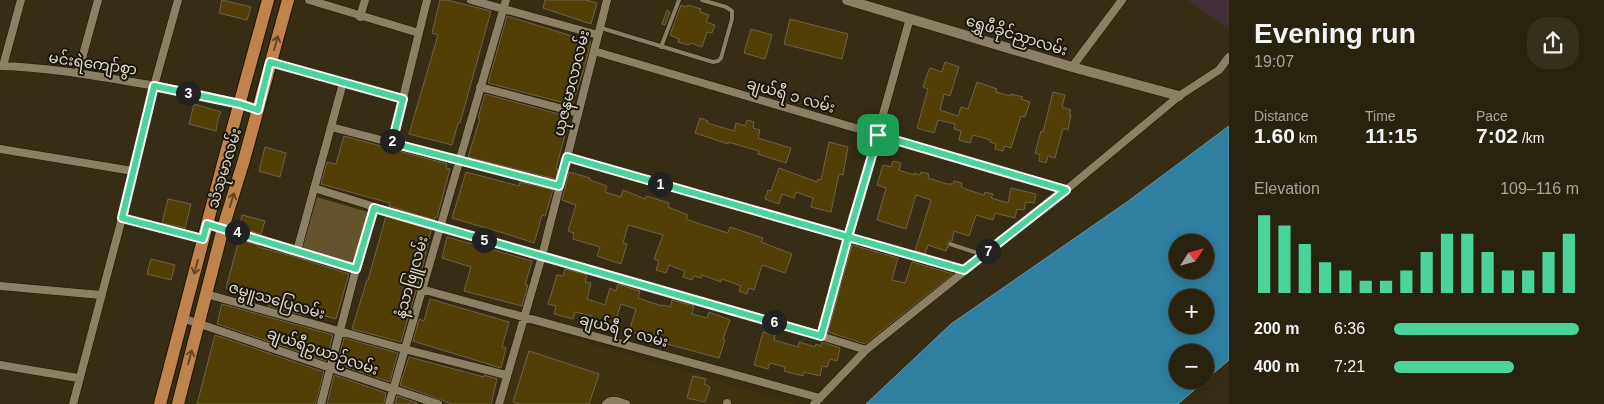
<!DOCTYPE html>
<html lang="en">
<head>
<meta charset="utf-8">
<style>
	body { margin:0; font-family:Arial,"Noto Sans Myanmar",sans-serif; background:#352f1d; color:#f1f3f6; height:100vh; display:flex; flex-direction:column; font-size:19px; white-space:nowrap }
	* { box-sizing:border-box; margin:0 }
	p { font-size:16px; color:#a5a49e }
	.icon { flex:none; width:28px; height:28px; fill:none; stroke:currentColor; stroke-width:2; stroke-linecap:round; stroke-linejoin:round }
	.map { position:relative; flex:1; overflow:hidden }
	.details { display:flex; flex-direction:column; background:#29220f; width:375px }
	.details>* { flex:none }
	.needle { width:32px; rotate:54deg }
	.buttons { position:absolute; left:1169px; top:234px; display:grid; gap:10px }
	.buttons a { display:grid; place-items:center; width:45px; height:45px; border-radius:50%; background:#29220f; box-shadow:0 2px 12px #0003,0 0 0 1px #453f2f; font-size:25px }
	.pin { position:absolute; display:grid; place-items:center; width:42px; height:42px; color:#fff; margin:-21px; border-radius:10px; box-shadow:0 2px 8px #0006 }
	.km { position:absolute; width:25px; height:25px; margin:-12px; border-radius:50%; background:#222; color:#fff; font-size:14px; line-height:25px; text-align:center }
	.round { display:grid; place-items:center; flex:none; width:52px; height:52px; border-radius:20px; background:#352f1d }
	.overview { display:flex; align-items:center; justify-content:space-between; height:85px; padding:0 25px }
	h1 { font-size:28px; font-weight:700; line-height:38px }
	.stats { display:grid; grid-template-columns:repeat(3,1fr); gap:8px; height:85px; padding:5px 25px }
	.stats div { display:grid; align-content:center }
	.stats b { font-size:21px; font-weight:700 }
	.stats small { font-size:14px; font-weight:400 }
	.stats p { font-size:14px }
	.chart { height:140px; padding:10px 25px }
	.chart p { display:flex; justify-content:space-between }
	.chart svg { width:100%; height:90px; margin-top:5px; stroke:#4ad49c; stroke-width:6 }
	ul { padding:0 25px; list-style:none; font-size:16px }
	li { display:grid; grid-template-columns:80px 60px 1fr; align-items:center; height:38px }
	li i { height:12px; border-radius:6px; background:#4ad49c }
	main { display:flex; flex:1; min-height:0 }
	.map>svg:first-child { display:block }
	.built { fill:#3f3211 }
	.industrial { fill:#422f38 }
	.green { fill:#63542d }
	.water { fill:#2f7fa0; stroke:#649aad; fill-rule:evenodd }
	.building { fill:#503e05; stroke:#6e6348 }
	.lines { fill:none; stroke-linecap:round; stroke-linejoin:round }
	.service-casing { stroke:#1e1500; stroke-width:5 }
	.minor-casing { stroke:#1e1500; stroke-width:9 }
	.tertiary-casing { stroke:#1e1500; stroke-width:11 }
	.primary-casing { stroke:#1e1500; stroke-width:14 }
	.service { stroke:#8b7f64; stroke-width:4 }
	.minor { stroke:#8b7f64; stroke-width:8 }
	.tertiary { stroke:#8b7f64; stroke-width:10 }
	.primary { stroke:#c0834d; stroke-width:12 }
	.oneway { stroke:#654729 }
	.route-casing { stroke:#fff; stroke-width:10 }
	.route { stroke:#4ad49c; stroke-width:6 }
	.labels { text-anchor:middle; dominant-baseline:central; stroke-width:4; stroke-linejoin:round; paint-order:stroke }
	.street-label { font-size:15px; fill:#e0dacb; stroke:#1a160b }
</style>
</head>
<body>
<main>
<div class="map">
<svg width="1229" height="404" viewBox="0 0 1229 404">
	<rect width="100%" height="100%" fill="#372d14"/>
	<path class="built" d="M526,324L796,404H503Z"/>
	<path class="industrial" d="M1187,0H1229V29Z"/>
	<path class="green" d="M317,197L368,212L353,263L302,248Z"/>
	<path class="water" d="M1229,126V360L1178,404H866L951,324L1127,202ZM1178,242H1205V270H1178ZM1178,298H1205V325H1178ZM1178,352H1205V380H1178Z"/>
	<path class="building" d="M222,0L251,7L247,20L219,13Z
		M440,0H447L491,11L460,123H458L452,145L409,134L438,35L432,33Z
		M545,0H586L597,3L591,24L543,8Z
		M681,5L687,7L688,5L701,9L700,12L709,15L706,22L715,25L712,33L707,32L702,47L691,43L689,45L678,42L679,39L670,35Z
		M667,10L670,12L665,25L662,24Z
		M507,16L591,42L583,72L572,105L488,83Z
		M790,19L848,34L842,59L784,44Z
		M751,29L772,35L765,59L744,53Z
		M945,62L959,67L950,96L944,94L940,110L958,116L961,107L968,109L977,82L997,89L996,92L1010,96L1011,94L1023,97L1021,99L1030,102L1025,117L1021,116L1011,148L1005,146L1003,151L995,149L996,144L990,142L991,140L973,135L970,143L959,140L961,131L954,129L955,124L938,120L934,133L917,128L928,89L923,87L927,75L930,68L942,72Z
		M1053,92L1065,95L1062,107L1071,110L1069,115H1071L1068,130L1063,128L1055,158L1048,156L1046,163L1039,161L1040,155L1035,153L1041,131L1043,132Z
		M485,94L566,116L565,122L568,123L556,169H558L556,179L468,157L480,119L478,118Z
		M194,104L221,112L218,119L216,131L189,124Z
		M700,118L708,121L707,123L734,131L736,123L745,126L747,120L754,122L753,128L760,130L758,138L791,148L786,163L758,154L759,151L728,142V144L695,133Z
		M344,136L447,164L446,168L450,169L437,218L435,217L434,220L389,206L390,203L321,184L327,162L336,164Z
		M829,142L848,147L843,175L839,174L831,212L811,207L813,198L796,192L794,198L782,194L779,204L765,199L768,190L771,191L779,168L817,182L818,179L821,180Z
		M265,147L286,153L280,177L259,171Z
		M893,161L901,163L899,170L914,175V173L920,175L921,172L929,174L928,178L947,184H953L954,181L962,183L961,187L968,190L984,195L985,192L993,194L991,198L1008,203L1011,188L1036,194L1034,203L1026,202L1024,210L1017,209L1015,218L995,213L993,220L976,215L969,236L954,231L952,241H948L946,243L949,248L947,247L946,251L928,245L925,254L915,251L931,200L916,195L906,229L877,220L886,188L877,185L883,165L891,167Z
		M466,172L519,186L520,182L553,190L545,216L542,215L534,243L507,234L452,218Z
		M569,172L590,178V180L607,186L605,192L621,197L623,190L645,199L646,196L669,203L668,207L688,215L686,219L703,225L728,233L730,227L763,238L761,242L792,254L785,273L762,265L754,290L749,288L747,294L739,291L741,286L722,279L721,282L702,275L701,278L694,276L692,280L683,277L685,271L669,265L666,273L656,270L659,261L654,259L663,235L628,225L623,243L627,244L621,264L597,256L600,247L573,239L574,233L568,231L576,205L562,200Z
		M168,199L191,204L185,228L162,223Z
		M242,215L265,221L261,234L239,228Z
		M386,216L431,230L421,274L401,342L352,329L367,280H368Z
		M447,237L532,261L525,285H528L522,306L464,291L471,267L442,258Z
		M239,240L258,245V247L296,257L349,274L336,319L307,311L306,316L268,306L270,300L226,288Z
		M852,245L898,258L892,280L905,283L912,262L953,274L865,344L828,332Z
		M151,259L175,265L171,280L147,274Z
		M565,269L587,275L585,282L591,283L587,299L605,305L610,288L616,291L618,284L640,291L638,298L662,306L663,305L670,307L672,300L694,306L692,314L707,318L709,312L730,320L723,339L725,340L719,358L667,344L629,331L636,309L621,304L612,331L597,326L599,321L591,318L592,316L575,312L573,319L554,314L556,306L548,304L557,275L563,276Z
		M430,299L509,322L502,347L506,348L501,368L413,341L419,319L424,321Z
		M222,304L333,335L326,361L217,324Z
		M763,332L775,335L774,340L798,347L799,342L815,347L816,344L821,346L822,342L840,348L837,361L830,359L827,367L822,366L820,376L804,372L803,376L784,371L785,367L770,363L768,369L754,365Z
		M215,335L324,372L316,404H197Z
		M344,338L398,353L390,382L337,364Z
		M529,351L599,374L589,404H519L513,402Z
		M409,357L484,377V375L497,379L491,404H452L400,385Z
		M334,375L386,393L384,404H327Z
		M693,376L706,379L704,384L710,387L705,402L687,398Z
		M397,396L417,403L416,404H395Z"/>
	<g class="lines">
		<g class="service-casing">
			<path id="service" d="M601,28L713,62L718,61L721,58L732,19V11L726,7L702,0
				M661,47L679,0
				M950,244L983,255"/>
		</g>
		<g class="minor-casing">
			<path id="minor" d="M309,0L419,33
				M471,0L598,35
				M360,17L365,0
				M594,51L1066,190
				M271,62L403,99
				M0,66C42,67 85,74 126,81C170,88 216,95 258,110
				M3,66L21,0
				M1072,67L1122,0
				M78,73L98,0
				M480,87L578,113
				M331,127L559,186
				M392,143L427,0
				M0,149L133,171
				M567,157L964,271
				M314,188L439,227L821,336L866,350
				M122,218L203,239
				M207,224L356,269
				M297,251L343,83
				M0,286L101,295
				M421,289L820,398
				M206,294L404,349L506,375
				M182,318L438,404
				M821,336L910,18
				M0,365L78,378
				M73,404L122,218L154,86L178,0
				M321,404L356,269L374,208
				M389,404L506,0
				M499,404L542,256L607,0
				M606,404C612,398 619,402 626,404
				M727,404V403
				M814,404L866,350L1066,190L1179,96L1219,70L1229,57"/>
		</g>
		<g class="tertiary-casing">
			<path id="tertiary" d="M847,0L1072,67L1179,96"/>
		</g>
		<g class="primary-casing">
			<path id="primary" d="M160,404L225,156L268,0
				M178,404L223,228L244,160L288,0"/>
		</g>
		<use href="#service" class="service"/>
		<use href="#minor" class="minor"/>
		<use href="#tertiary" class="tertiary"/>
		<use href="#primary" class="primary"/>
	</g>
	<defs><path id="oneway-shaft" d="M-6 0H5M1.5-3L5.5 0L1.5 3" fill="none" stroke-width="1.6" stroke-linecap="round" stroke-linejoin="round" transform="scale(1.25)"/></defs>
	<g class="oneway">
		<use href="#oneway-shaft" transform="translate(276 43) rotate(-74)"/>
		<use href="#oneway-shaft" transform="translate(232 200) rotate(-73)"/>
		<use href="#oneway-shaft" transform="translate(196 267) rotate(105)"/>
		<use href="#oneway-shaft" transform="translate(190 357) rotate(-75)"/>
	</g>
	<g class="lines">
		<g class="route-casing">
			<path id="route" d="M878,135L848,237L567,157L559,186L392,143L403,99L270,62L258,110L240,104L154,86L122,218L203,239L207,224L356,269L374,208L821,336L848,237L964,270L1066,190L878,135"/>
		</g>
		<use href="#route" class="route"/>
	</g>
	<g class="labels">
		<g class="street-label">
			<text transform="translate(1017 35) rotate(17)">ရွှေဖီခိုင်ညှာလမ်း</text>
			<text transform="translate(93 63) rotate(8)">မင်းရဲကျော်စွာ</text>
			<text transform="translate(571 83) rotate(-76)">ယုဇနမာလာလမ်း</text>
			<text transform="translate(791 95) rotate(16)">ချယ်ရီ ၁ လမ်း</text>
			<text transform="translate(224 168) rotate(-73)">သံသုမာလမ်း</text>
			<text transform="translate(411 277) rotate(-74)">နံ့သာဖြူလမ်း</text>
			<text transform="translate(277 300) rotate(16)">ဇမ္ဗူသပြေလမ်း</text>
			<text transform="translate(624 330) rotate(15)">ချယ်ရီ ၄ လမ်း</text>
			<text transform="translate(323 351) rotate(19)">ချယ်ရီဥယာဉ်လမ်း</text>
		</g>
	</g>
</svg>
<div class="buttons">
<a><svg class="needle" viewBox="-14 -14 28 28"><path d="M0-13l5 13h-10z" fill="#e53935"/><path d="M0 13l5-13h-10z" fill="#a5a49e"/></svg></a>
<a>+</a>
<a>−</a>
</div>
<div class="pin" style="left:878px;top:135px;background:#1e9e55"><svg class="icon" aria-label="arrive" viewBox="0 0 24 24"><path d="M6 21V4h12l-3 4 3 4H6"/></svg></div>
<b class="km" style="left:660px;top:184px">1</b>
<b class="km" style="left:392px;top:141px">2</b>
<b class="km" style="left:188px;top:93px">3</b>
<b class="km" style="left:237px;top:232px">4</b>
<b class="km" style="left:484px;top:240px">5</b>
<b class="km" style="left:774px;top:322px">6</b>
<b class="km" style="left:988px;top:251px">7</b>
</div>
<section class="details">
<div class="overview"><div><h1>Evening run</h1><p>19:07</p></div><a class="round"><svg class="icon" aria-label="share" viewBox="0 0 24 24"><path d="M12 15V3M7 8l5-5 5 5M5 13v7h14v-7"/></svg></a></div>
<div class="stats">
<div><p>Distance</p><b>1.60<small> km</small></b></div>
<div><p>Time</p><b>11:15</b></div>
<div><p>Pace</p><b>7:02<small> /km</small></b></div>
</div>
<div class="chart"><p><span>Elevation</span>109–116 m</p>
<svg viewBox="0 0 160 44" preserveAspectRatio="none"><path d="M5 44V6M15 44V11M25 44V20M35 44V29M45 44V33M55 44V38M65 44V38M75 44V33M85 44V24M95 44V15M105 44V15M115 44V24M125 44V33M135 44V33M145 44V24M155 44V15"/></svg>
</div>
<ul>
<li><b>200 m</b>6:36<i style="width:100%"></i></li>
<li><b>400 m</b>7:21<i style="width:65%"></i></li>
</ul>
</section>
</main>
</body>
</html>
